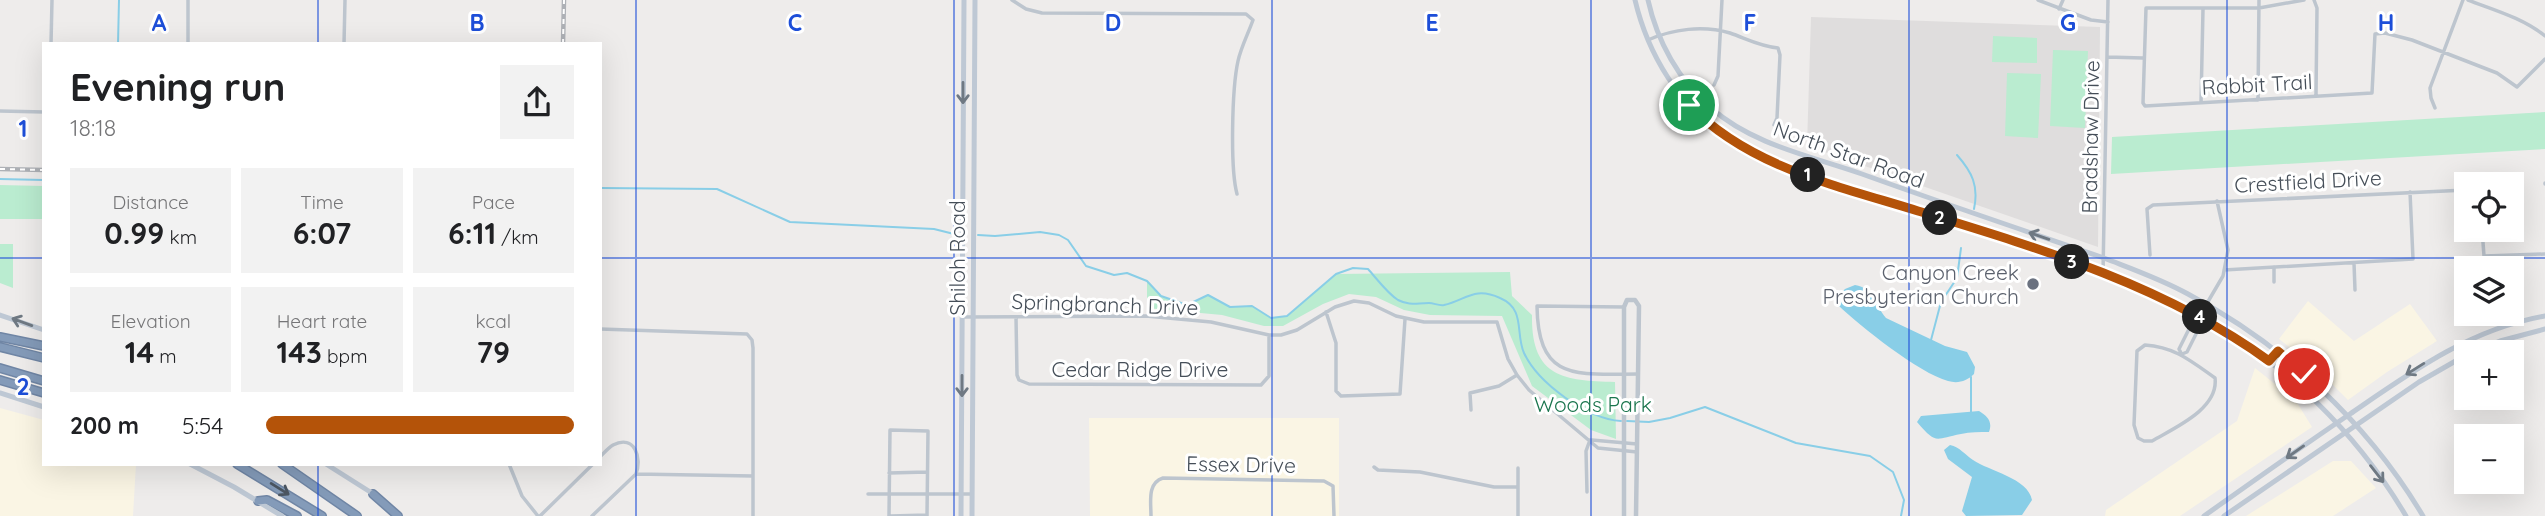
<!DOCTYPE html>
<html lang="en">
<head>
<meta charset="utf-8">
<style>
	body { margin:0; font-family:Quicksand,sans-serif; background:#f2f2f2; color:#202124; height:100vh; display:flex; flex-direction:column; font-size:26px; white-space:nowrap }
	* { box-sizing:border-box; margin:0 }
	p { font-size:23px; color:#757577 }
	.icon { flex:none; width:38px; height:38px; fill:none; stroke:currentColor; stroke-width:2; stroke-linecap:round; stroke-linejoin:round }
	.map { position:relative; flex:1; overflow:hidden }
	.sheet { position:absolute; left:42px; top:42px; width:560px; height:424px; display:flex; flex-direction:column; background:#fff; border-radius:0px; box-shadow:0 7px 28px #0002 }
	.sheet>* { flex:none }
	.tools { position:absolute; left:2454px; top:172px; display:grid; gap:14px }
	.tools a { display:grid; place-items:center; width:70px; height:70px; border-radius:0px; background:#fff; box-shadow:0 7px 28px #0002; font-size:35px }
	.pin { position:absolute; display:grid; place-items:center; width:60px; height:60px; color:#fff; margin:-30px; border:4px solid #fff; border-radius:50%; box-shadow:0 2px 7px #0007 }
	.km { position:absolute; width:35px; height:35px; margin:-18px; border-radius:50%; background:#222; color:#fff; font-size:19px; line-height:35px; text-align:center }
	.round { display:grid; place-items:center; flex:none; width:74px; height:74px; border-radius:0px; background:#f2f2f2 }
	.summary { display:flex; align-items:center; justify-content:space-between; height:119px; padding:0 28px }
	h1 { font-size:38px; font-weight:700; line-height:52px }
	.figures { display:grid; grid-template-columns:repeat(3,1fr); gap:10px; height:119px; padding:7px 28px }
	.figures div { display:grid; align-content:center; border-radius:0px; background:#f2f2f2; text-align:center }
	.figures b { font-size:30px; font-weight:700 }
	.figures small { font-size:19px; font-weight:400 }
	.figures p { font-size:19px }
	ul { padding:0 28px; list-style:none; font-size:23px }
	li { display:grid; grid-template-columns:112px 84px 1fr; align-items:center; height:52px }
	li i { height:18px; border-radius:9px; background:#b45309 }
	.map>svg:first-child { display:block }
	.commercial { fill:#faf5e4 }
	.education { fill:#dfdddd }
	.green { fill:#baecd0 }
	.water { fill:#89cee7 }
	.lines { fill:none; stroke-linecap:round; stroke-linejoin:round }
	.stream { stroke:#89cee7; stroke-width:2 }
	.motorway-casing { stroke:#7086a5; stroke-width:10 }
	.minor { stroke:#bdc5ce; stroke-width:3.5 }
	.tertiary { stroke:#bdc5ce; stroke-width:4.5 }
	.secondary { stroke:#bec8d4; stroke-width:5 }
	.motorway { stroke:#849bb9; stroke-width:7 }
	.rail-casing { stroke:#aeb1b6; stroke-width:4.5 }
	.rail { stroke:#fff; stroke-width:2; stroke-dasharray:5; stroke-linecap:butt }
	.oneway { stroke:#6f7983 }
	.oneway2 { stroke:#4b5662 }
	.route-casing { stroke:#fff; stroke-width:14 }
	.route { stroke:#b45309; stroke-width:9 }
	.grid { fill:none; stroke:#1d4ed8; stroke-width:2; stroke-opacity:0.55 }
	.worship-dot { fill:#6b7280; stroke:#fff; stroke-width:2.5 }
	.labels { text-anchor:middle; dominant-baseline:central; stroke-width:6; stroke-linejoin:round; paint-order:stroke }
	.street-label { font-size:21px; fill:#454e58; stroke:#fff }
	.worship-label { font-size:21px; fill:#5b616d; stroke:#fff; text-anchor:end }
	.park-label { font-size:21px; fill:#1a754d; stroke:#fff }
	.grid-label { font-size:23px; text-anchor:middle; font-weight:bold; fill:#1d4ed8; stroke:#fff; stroke-width:6; stroke-linejoin:round; paint-order:stroke }
</style>
</head>
<body>
<div class="map">
<svg width="2545" height="516" viewBox="0 0 2545 516">
	<rect width="100%" height="100%" fill="#eeeceb"/>
	<path class="commercial" d="M2308,301L2354,341L2410,304L2437,341L2387,372L2348,400L2317,369L2279,339Z
		M2255,368L2296,401L2312,427L2180,516H2105L2106,510L2237,421Z
		M0,408L44,420V464H136L133,516H0Z
		M1089,418H1339V516H1090Z
		M2333,461H2351L2376,488L2333,516H2246Z"/>
	<path class="education" d="M1811,17L2100,27L2098,247L1807,146Z"/>
	<path class="green" d="M1993,36L2037,38V63L1992,62Z
		M2053,50L2088,51L2085,128L2050,126Z
		M2007,73L2041,74L2038,138L2005,136Z
		M2545,112V149L2111,174L2112,137Z
		M0,185L44,186V219H0Z
		M0,244H13V288L0,283Z
		M1510,272L1512,296L1532,315C1531,377 1563,381 1615,382L1616,439L1591,430L1532,386L1502,316L1430,315L1404,310L1376,297L1349,294L1323,304L1283,326H1264L1222,315L1147,308V281L1161,296L1187,305L1208,295L1230,307L1252,306L1271,318L1287,316L1336,274Z"/>
	<path class="water" d="M1855,285C1874,288 1875,305 1886,318L1945,346L1967,352L1975,367L1974,374C1967,381 1958,384 1948,381C1919,373 1861,327 1838,305V296L1845,289Z
		M1979,411C1987,416 1993,421 1989,432C1980,432 1970,432 1961,434C1934,439 1937,445 1917,422L1921,416Z
		M1950,445C1960,447 1965,455 1973,460C1989,471 2028,478 2032,500L2022,515L1966,516L1962,511L1972,477L1948,459L1944,450Z"/>
	<g class="lines">
		<path class="stream" d="M118,44L119,0
			M1957,155C1972,172 1979,186 1974,209
			M0,179L44,180
			M600,188L717,189L790,222L934,229L954,234
			M978,235L995,236L1040,232L1059,235L1068,240L1086,266L1114,275L1127,273L1147,281L1161,296L1187,305L1208,295L1230,307L1252,306L1271,318L1287,316L1336,274L1353,268L1368,269C1377,279 1387,293 1398,300C1410,306 1416,303 1429,303C1434,303 1439,306 1444,305C1466,300 1474,286 1500,298C1526,309 1515,333 1524,353C1538,383 1587,419 1621,421
			M1931,340L1941,302L1957,278L1961,248
			M1971,377V413
			M1627,421L1649,422L1670,418L1705,407L1796,443L1870,456L1893,472L1904,500L1901,516"/>
		<g class="motorway-casing">
			<path id="motorway" d="M0,337L44,346
				M0,347L44,358
				M0,368L44,381
				M0,380L44,393
				M237,464L322,516
				M282,464L357,516
				M373,494L398,516
				M258,501L267,500L297,516"/>
		</g>
		<path class="minor" d="M1012,0L1026,9L1042,13L1246,14L1253,20C1248,34 1241,47 1238,61C1232,88 1230,168 1237,194
			M2038,0L2091,20L2108,22
			M2304,0L2259,8H2146L2143,103L2145,106L2372,93L2375,34L2385,33L2412,40L2497,73L2517,87L2545,59
			M2314,0L2317,8L2316,95
			M2468,0C2494,10 2523,18 2545,36
			M2059,9L2063,0
			M1648,40C1673,29 1703,25 1730,33C1747,39 1759,46 1778,48L1780,55L1777,118L1774,125
			M51,44L52,0
			M188,44V0
			M344,44L345,0
			M2107,57L2143,58
			M1714,85L1718,76L1722,0
			M2258,100L2259,0
			M2201,103L2203,9
			M2435,108L2431,98L2430,88L2463,0
			M0,111L44,112
			M2545,183V184
			M2482,229L2484,256L2545,254
			M2150,255L2147,209L2153,205L2466,190
			M2354,263L2355,290
			M2274,267V282
			M2224,270L2413,259L2410,192
			M2103,273L2108,0
			M2206,305L2223,276L2228,250L2217,201
			M1624,307L1537,306C1538,382 1576,374 1638,374
			M1326,312L1336,343V391L1341,396L1400,394L1405,319
			M963,317L1146,316L1211,322L1269,335H1281L1297,330L1335,307L1354,301L1369,303L1396,316L1424,322H1497L1508,359L1517,375L1529,390L1598,448L1637,452
			M1016,317L1017,375L1019,380L1029,384L1261,385L1269,376V335
			M600,329L747,334L752,340L753,348V516
			M2145,345C2175,347 2191,361 2215,378C2219,409 2174,428 2152,441H2144L2138,438L2134,425L2137,351Z
			M2181,353L2179,349L2192,323L2199,317
			M2182,354L2187,352L2200,326L2199,317
			M1471,410L1470,393L1499,386L1517,375
			M1592,440L1637,444
			M600,457C604,453 608,448 613,445C635,434 642,458 636,474
			M509,464L522,496L538,516
			M1374,467L1378,470L1420,472L1494,487H1518
			M889,473L927,472
			M1587,492L1586,451L1590,440
			M868,494H972
			M540,516L593,464
			M592,516L636,474L753,476
			M889,516L890,430L928,431L927,516
			M891,516L927,515
			M1151,516C1151,502 1147,483 1163,478L1324,481L1333,486L1334,516
			M1518,516V468"/>
		<path class="tertiary" d="M1624,516V307L1627,300H1635L1639,306L1636,516"/>
		<path class="secondary" d="M1635,0C1648,55 1679,105 1726,138C1781,175 1856,191 1918,210C2013,240 2112,270 2200,317C2285,362 2357,433 2406,516
			M1648,0C1657,41 1679,81 1711,108C1753,145 1811,156 1862,174C1942,203 2023,230 2104,258C2132,269 2161,279 2188,294C2284,345 2367,422 2423,516
			M1812,177L1819,160
			M0,315L44,330
			M2473,352L2500,341L2545,329
			M0,393L44,407
			M190,464L234,487L282,516
			M326,464L375,495
			M961,516L964,0
			M972,516L975,0
			M2204,516C2252,482 2301,447 2350,414C2411,372 2470,329 2545,316
			M2224,516L2419,382L2466,355"/>
		<use href="#motorway" class="motorway"/>
		<g class="rail-casing">
			<path id="rail" d="M563,44L564,0
				M0,169L44,170"/>
		</g>
		<use href="#rail" class="rail"/>
	</g>
	<defs><path id="oneway-shaft" d="M-6 0H5M1.5-3L5.5 0L1.5 3" fill="none" stroke-width="1.6" stroke-linecap="round" stroke-linejoin="round" transform="scale(1.75)"/></defs>
	<g class="oneway">
		<use href="#oneway-shaft" transform="translate(963 93) rotate(90)"/>
		<use href="#oneway-shaft" transform="translate(2039 236) rotate(-161)"/>
		<use href="#oneway-shaft" transform="translate(22 322) rotate(-160)"/>
		<use href="#oneway-shaft" transform="translate(2415 369) rotate(148)"/>
		<use href="#oneway-shaft" transform="translate(962 386) rotate(90)"/>
		<use href="#oneway-shaft" transform="translate(2295 452) rotate(145)"/>
		<use href="#oneway-shaft" transform="translate(2377 474) rotate(52)"/>
	</g>
	<use class="oneway2" href="#oneway-shaft" transform="translate(280 489) rotate(32)"/>
	<g class="lines">
		<g class="route-casing">
			<path id="route" d="M1689,105C1749,167 1838,186 1918,211C2039,248 2166,286 2269,361L2278,351L2304,374"/>
		</g>
		<use href="#route" class="route"/>
	</g>
	<path class="grid" d="M318,0V44M636,0V516M954,0V516M1272,0V516M1591,0V516M1909,0V516M2227,0V516M0,258H44M600,258H2545M318,464V516"/>
	<circle class="worship-dot" cx="2033" cy="284" r="7"/>
	<g class="labels">
		<g class="street-label">
			<text transform="translate(2257 84) rotate(-3)">Rabbit Trail</text>
			<text transform="translate(2090 137) rotate(-89)">Bradshaw Drive</text>
			<text transform="translate(1849 154) rotate(20)">North Star Road</text>
			<text transform="translate(2308 181) rotate(-3)">Crestfield Drive</text>
			<text transform="translate(957 258) rotate(-90)">Shiloh Road</text>
			<text transform="translate(1105 304) rotate(2)">Springbranch Drive</text>
			<text x="1140" y="369">Cedar Ridge Drive</text>
			<text transform="translate(1241 464) rotate(1)">Essex Drive</text>
		</g>
		<g class="worship-label">
			<text x="2019" y="272">Canyon Creek<tspan x="2019" dy="24">Presbyterian Church</tspan></text>
		</g>
		<g class="park-label">
			<text x="1593" y="404">Woods Park</text>
		</g>
	</g>
	<g class="grid-label">
		<text x="159" y="31">A</text>
		<text x="477" y="31">B</text>
		<text x="795" y="31">C</text>
		<text x="1113" y="31">D</text>
		<text x="1432" y="31">E</text>
		<text x="1750" y="31">F</text>
		<text x="2068" y="31">G</text>
		<text x="2386" y="31">H</text>
		<text x="23" y="137">1</text>
		<text x="23" y="395">2</text>
	</g>
</svg>
<div class="tools">
<a><svg class="icon" aria-label="locate" viewBox="0 0 24 24"><circle cx="12" cy="12" r="6"/><path d="M12 2v4M12 18v4M2 12h4M18 12h4"/></svg></a>
<a><svg class="icon" aria-label="layers" viewBox="0 0 24 24"><path d="M12 4l9 5-9 5-9-5zM3 14l9 5 9-5"/></svg></a>
<a>+</a>
<a>−</a>
</div>
<div class="pin" style="left:1689px;top:105px;background:#1e9e55"><svg class="icon" aria-label="arrive" viewBox="0 0 24 24"><path d="M6 21V4h12l-3 4 3 4H6"/></svg></div>
<div class="pin" style="left:2304px;top:374px;background:#d93025"><svg class="icon" aria-label="check" viewBox="0 0 24 24"><path d="M5 12l5 5 9-10"/></svg></div>
<b class="km" style="left:1808px;top:175px">1</b>
<b class="km" style="left:1940px;top:218px">2</b>
<b class="km" style="left:2072px;top:262px">3</b>
<b class="km" style="left:2200px;top:317px">4</b>
<section class="sheet">
<div class="summary"><div><h1>Evening run</h1><p>18:18</p></div><a class="round"><svg class="icon" aria-label="share" viewBox="0 0 24 24"><path d="M12 15V3M7 8l5-5 5 5M5 13v7h14v-7"/></svg></a></div>
<div class="figures">
<div><p>Distance</p><b>0.99<small> km</small></b></div>
<div><p>Time</p><b>6:07</b></div>
<div><p>Pace</p><b>6:11<small> /km</small></b></div>
</div>
<div class="figures">
<div><p>Elevation</p><b>14<small> m</small></b></div>
<div><p>Heart rate</p><b>143<small> bpm</small></b></div>
<div><p>kcal</p><b>79</b></div>
</div>
<ul>
<li><b>200 m</b>5:54<i style="width:100%"></i></li>
</ul>
</section>
</div>
</body>
</html>
